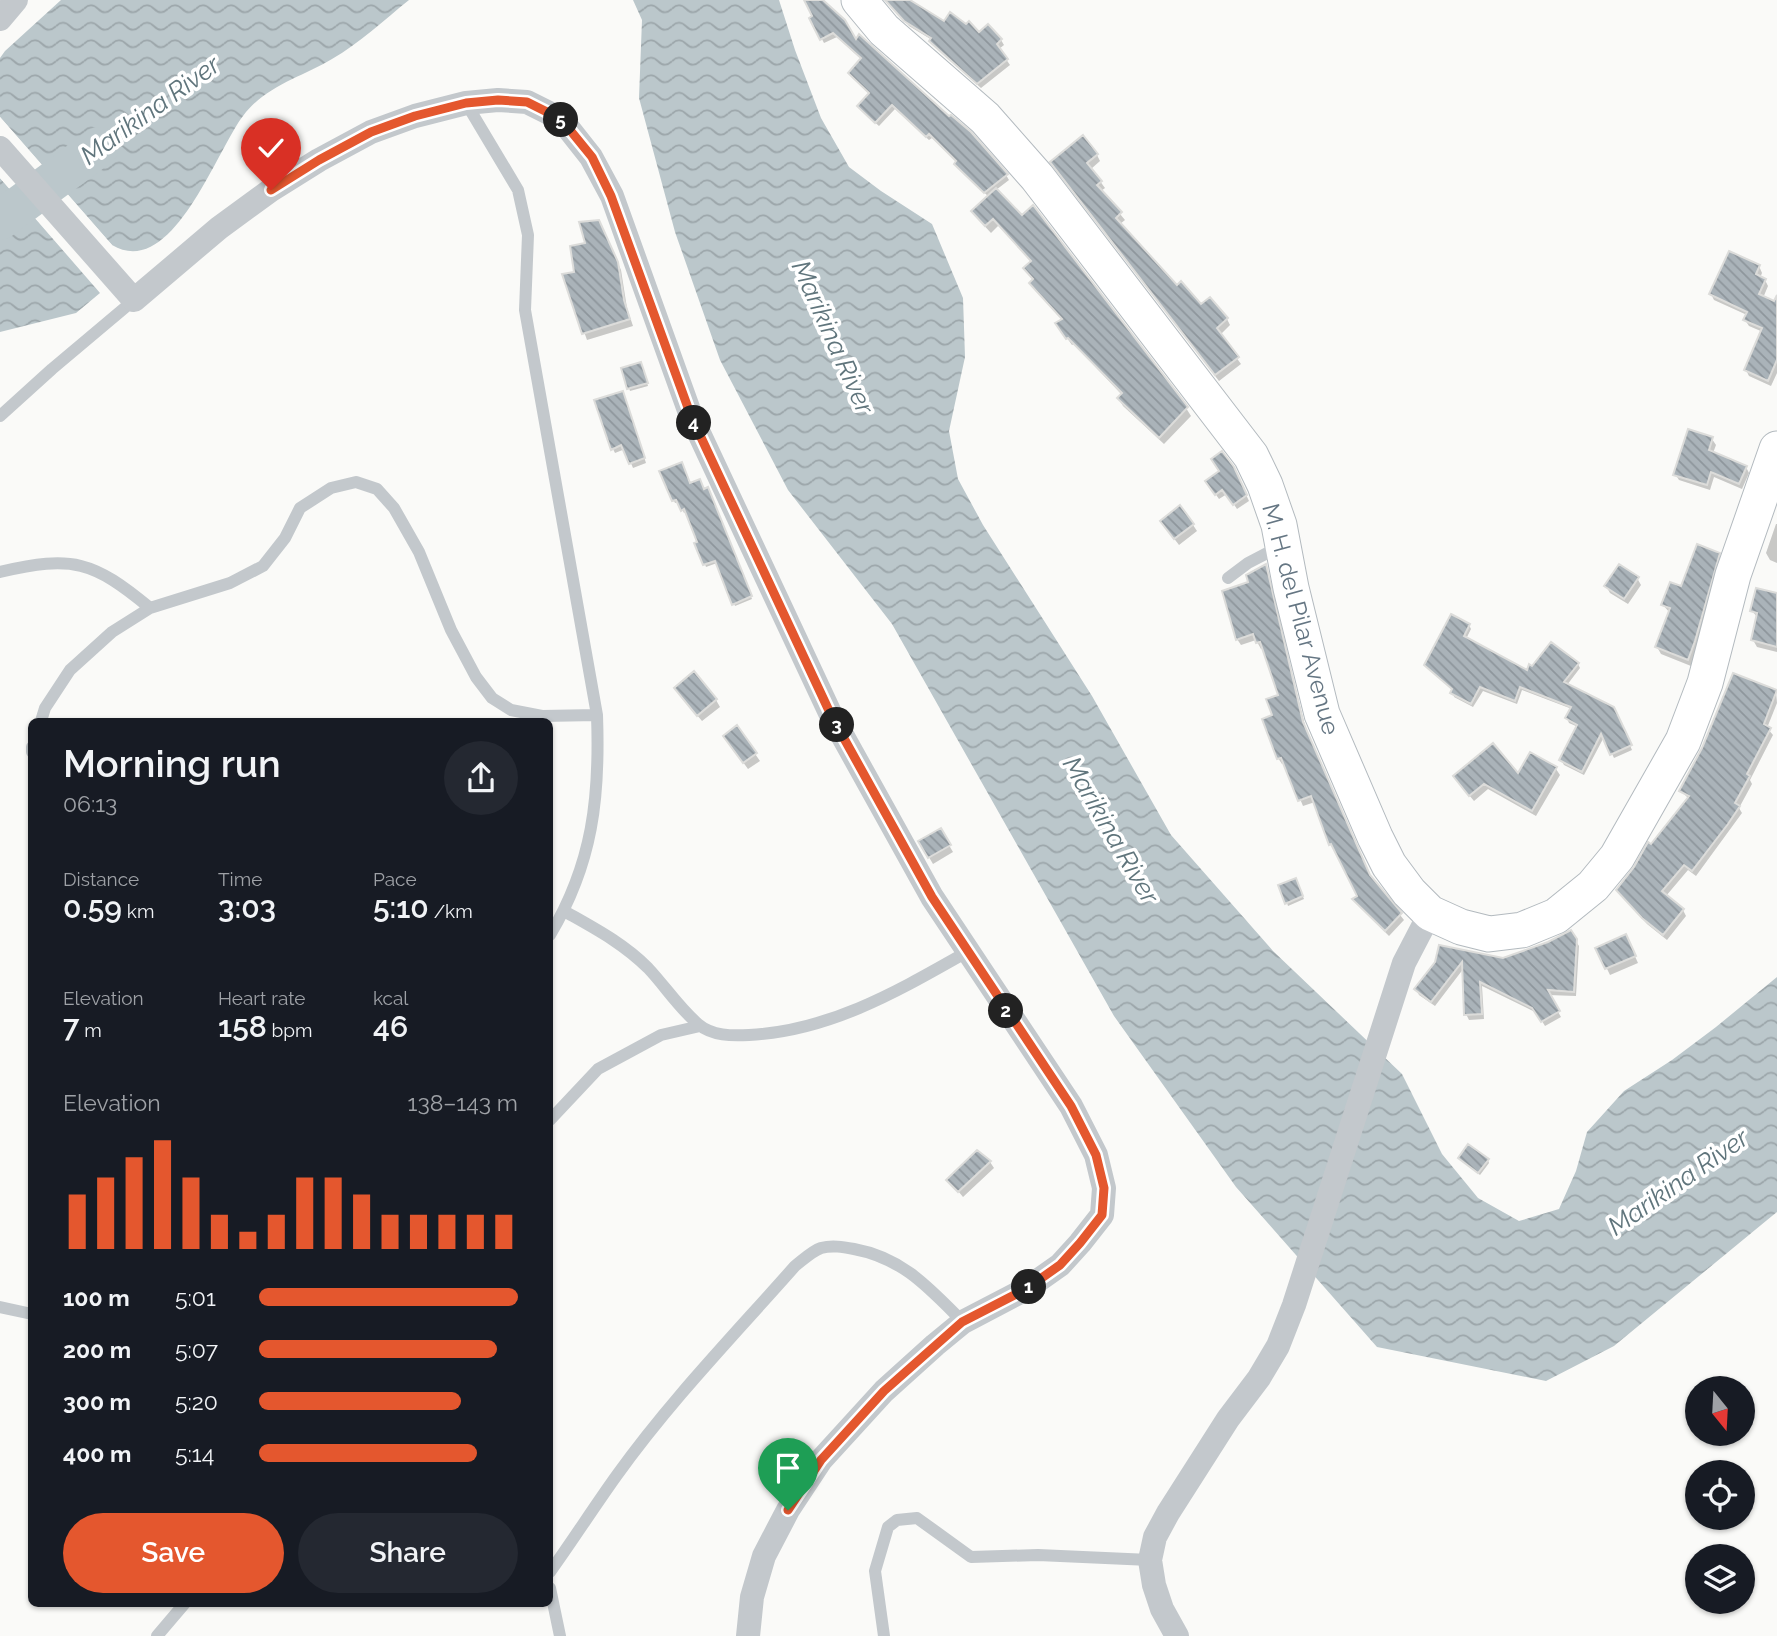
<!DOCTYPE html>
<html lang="en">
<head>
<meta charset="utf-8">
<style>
	body { margin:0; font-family:Raleway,sans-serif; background:#242831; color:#f1f3f6; height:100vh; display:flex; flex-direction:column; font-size:26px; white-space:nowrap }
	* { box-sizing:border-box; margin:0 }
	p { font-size:23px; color:#9ea1a6 }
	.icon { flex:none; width:38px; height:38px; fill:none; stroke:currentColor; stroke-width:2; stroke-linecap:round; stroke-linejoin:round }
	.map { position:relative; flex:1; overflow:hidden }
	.panel { position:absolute; left:28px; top:718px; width:525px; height:889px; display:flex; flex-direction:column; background:#171b24; border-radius:10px; box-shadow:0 2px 5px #0004 }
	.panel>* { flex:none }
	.needle { width:46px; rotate:162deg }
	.buttons { position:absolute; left:1685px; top:1376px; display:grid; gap:14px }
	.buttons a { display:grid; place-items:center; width:70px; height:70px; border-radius:50%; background:#171b24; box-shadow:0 2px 5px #0004; font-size:35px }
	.pin { position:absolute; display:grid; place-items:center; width:60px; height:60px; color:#fff; margin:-72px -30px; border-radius:50% 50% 50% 0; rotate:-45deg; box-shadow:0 0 7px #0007 }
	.pin .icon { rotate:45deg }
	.km { position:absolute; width:35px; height:35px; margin:-18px; border-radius:50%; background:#222; color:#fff; font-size:19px; line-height:35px; text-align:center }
	.round { display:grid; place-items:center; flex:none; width:74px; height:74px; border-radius:37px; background:#242831 }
	.head { display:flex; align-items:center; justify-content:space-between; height:119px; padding:0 35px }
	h1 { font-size:38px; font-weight:600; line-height:52px }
	.figures { display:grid; grid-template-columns:repeat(3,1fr); gap:10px; height:119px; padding:7px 35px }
	.figures div { display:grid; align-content:center }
	.figures b { font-size:30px; font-weight:600 }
	.figures small { font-size:19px; font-weight:400 }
	.figures p { font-size:19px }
	.chart { height:196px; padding:14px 35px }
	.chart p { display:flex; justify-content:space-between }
	.chart svg { width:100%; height:126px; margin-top:7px; stroke:#e4572e; stroke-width:6 }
	.action { display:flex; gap:14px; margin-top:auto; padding:14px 35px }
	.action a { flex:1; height:80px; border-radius:42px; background:#e4572e; color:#fff; font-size:28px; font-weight:600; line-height:80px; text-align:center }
	.action a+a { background:#242831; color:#f1f3f6 }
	ul { padding:0 35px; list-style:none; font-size:23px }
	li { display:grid; grid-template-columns:112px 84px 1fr; align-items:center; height:52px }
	li i { height:18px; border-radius:9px; background:#e4572e }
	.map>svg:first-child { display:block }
	.water { fill:url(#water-waves) }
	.pier { fill:#fafaf8 }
	.shadow { fill:#0003 }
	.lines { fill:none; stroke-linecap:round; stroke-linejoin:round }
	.river { stroke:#bbc7cb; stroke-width:40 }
	.building { fill:url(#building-back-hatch); stroke:#dcdcda; stroke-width:2 }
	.secondary-casing { stroke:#b3babf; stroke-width:37 }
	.lane { stroke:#c3c8cc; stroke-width:12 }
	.street { stroke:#c3c8cc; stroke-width:24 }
	.secondary { stroke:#fff; stroke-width:35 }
	.route-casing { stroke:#fff; stroke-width:14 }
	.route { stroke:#e4572e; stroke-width:9 }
	.labels { text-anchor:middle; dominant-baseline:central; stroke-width:7; stroke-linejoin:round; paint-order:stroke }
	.street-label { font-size:24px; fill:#657683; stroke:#fff }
	.water-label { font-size:26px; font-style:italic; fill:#60757c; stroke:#fff }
</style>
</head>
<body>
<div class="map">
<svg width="1777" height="1636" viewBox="0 0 1777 1636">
	<defs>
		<pattern id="water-waves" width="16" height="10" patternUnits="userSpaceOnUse" patternTransform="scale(1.75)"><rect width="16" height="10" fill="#bbc7cb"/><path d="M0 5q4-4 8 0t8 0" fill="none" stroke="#9ca6aa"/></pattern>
		<pattern id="building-back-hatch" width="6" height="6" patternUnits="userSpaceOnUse" patternTransform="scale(1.75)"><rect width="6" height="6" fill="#aab3b9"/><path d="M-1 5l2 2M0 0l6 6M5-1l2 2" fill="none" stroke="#8e969c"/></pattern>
	</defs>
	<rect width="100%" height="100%" fill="#fafaf8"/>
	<path class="water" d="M61,0H409C384,20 360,43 332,59C302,77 265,86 243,116C216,151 172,281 112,245L0,117V58L5,51Z
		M633,0H779L795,50L821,118L849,167L881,191L932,224L963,298L965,357L949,431L958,479L983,525L1092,696L1171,835L1273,951L1402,1074L1442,1154L1478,1198L1519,1221L1559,1209L1576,1171L1587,1132L1624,1091L1672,1060L1716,1027L1777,977V1212L1772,1216L1614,1346L1546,1381L1377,1347L1236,1187L1114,1016L892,624L788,490L720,360L675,232L639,98L642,20Z
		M0,178L100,293L76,313L0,332Z"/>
	<path class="pier" d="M0,117L112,245L109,247L0,123Z
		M0,174L3,176L84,269L82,271L0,178Z"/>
	<path class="shadow" d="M810,0H821L856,42L1006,175L1009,180L996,190L1186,408L1191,416L1164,444L1123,406L1119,399L1122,395L1074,344L1072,345L1062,331L1063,320L1036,290L1034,281L1025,269L1032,262L999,225L991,233L978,219L973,211L989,197L958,168L956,164L957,162L932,138L929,140L895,109L879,126L862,111L870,95L850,73L862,60L837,37L824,43L811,18L814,17Z
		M887,0H908L944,24L966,26L979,35L988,27L1001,40L1004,45L999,49L1010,65L981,88L934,46L932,40L909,26Z
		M1097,155L1100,161L1091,169L1105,188L1101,191L1125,220L1120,224L1177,287L1201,307L1227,319L1230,325L1220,335L1241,364L1219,381L1056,169Z
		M602,228L621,270L627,308L633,326L587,340L564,275L576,273L587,245Z
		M1759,266L1762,273L1760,278L1765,280L1768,286L1763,298L1777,303V373L1771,386L1749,376L1746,370L1763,332L1749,326L1745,320L1747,315L1714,300L1711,294Z
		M642,367L648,386L630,391L623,369Z
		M625,398L646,463L633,468L625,449L615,453L613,449Z
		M1712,439L1716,445L1713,453L1746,467L1749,473L1742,489L1714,477L1710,490L1679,480L1675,474Z
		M661,472L709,492L752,599L735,606L717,563L706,567L687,511L684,513L679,502L675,503Z
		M1236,474L1249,501L1237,509L1227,494L1219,499L1210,486Z
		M1776,524H1777V563L1770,560L1766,553Z
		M1193,525L1197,531L1179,545L1166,528Z
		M1718,554L1722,561L1691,666L1661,654L1657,647L1670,613L1663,605Z
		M1265,566L1306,729L1371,878L1404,920L1389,936L1358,905L1355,900L1359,896L1335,849L1334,850L1330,844L1315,802L1303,806L1285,763L1282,764L1278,758L1274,716L1280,696L1264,647L1261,649L1256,640L1241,645L1237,639L1250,583Z
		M1637,578L1641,585L1628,604L1610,593L1606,586Z
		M1777,595V652L1757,647L1753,640L1758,618L1752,611Z
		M1469,625L1471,629L1466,639L1528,673L1578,664L1580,668L1567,685L1616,713L1632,750L1614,758L1604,737L1584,775L1564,765L1561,760L1578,727L1569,723L1567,718L1572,709L1522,690L1517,704L1483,691L1473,707L1454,697L1453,691L1426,665Z
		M1776,691L1777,703L1767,728L1773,735L1750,780L1752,784L1739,808L1742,813L1696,876L1688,870L1666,896L1683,910L1686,916L1667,940L1647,924L1622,896L1651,847L1689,799L1681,791Z
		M680,695L716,700L720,707L702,721Z
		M737,728L760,761L748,769L729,743Z
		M1556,769L1560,775L1536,816L1488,789L1474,801L1459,783L1519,776Z
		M940,830L953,852L933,864L920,842Z
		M1297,883L1304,899L1288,906L1287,903Z
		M1570,932L1579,946L1576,996L1548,995L1561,1017L1545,1026L1537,1013L1482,986L1484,1019L1469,1020L1466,1014L1464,968L1435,1006L1419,995L1416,989L1437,963L1503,960L1549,944Z
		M1629,943L1638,963L1610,975L1597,948Z
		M1460,1158L1488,1160L1489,1163L1480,1175Z
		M990,1162L994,1168L963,1197L949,1180Z"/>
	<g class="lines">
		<path class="river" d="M0,220L99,147"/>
	</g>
	<path class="building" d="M804,0H823L845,20L856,39L859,34L949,116L951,115L971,132L1008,174L984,193L954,164L956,161L929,134L926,137L892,105L875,123L857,106L869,93L848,73L861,58L833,33L820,40L809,18L812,16Z
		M885,0H910L944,21L950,12L966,24L969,21L979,32L988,24L1002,39L997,44L1008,59L977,84L929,41L931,38L904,21Z
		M1083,135L1098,154L1087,163L1102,181L1097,185L1122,212L1116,218L1177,285L1181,281L1201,304L1210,297L1228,318L1217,328L1239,357L1215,375L1050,162Z
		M996,188L1022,215L1033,205L1188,407L1159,438L1117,398L1122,393L1068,338L1066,339L1055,323L1062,319L1029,283L1033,279L1023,268L1031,261L993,219L985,226L971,211Z
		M599,220L618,262L624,300L630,319L582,334L562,274L574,272L570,246L585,243L579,222Z
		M1729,251L1760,265L1756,274L1766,279L1759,294L1774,301L1777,295V360L1768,381L1744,370L1762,328L1743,320L1747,312L1709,294Z
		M641,362L648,383L627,389L621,368Z
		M623,391L645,458L629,464L621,445L611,450L594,400Z
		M1688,429L1713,437L1709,450L1747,466L1739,484L1711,472L1707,485L1673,475Z
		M1222,451L1234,467L1247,495L1233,505L1222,490L1215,495L1205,481L1219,471L1211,459Z
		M682,462L690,483L700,479L704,489L708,487L752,596L732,605L715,561L703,565L694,543L697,542L684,509L681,511L676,500L672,501L659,471Z
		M1180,505L1194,524L1174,539L1160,521Z
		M1697,544L1720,553L1695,641L1688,660L1655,647L1670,608L1661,605L1670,582L1681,586Z
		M1266,564L1303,722L1370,875L1402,913L1385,931L1352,899L1357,896L1331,844L1329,845L1311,796L1298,801L1281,758L1277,759L1262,719L1272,715L1266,699L1278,695L1260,642L1256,643L1253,634L1236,640L1222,591L1248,582L1246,575Z
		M1619,564L1639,577L1624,599L1604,586Z
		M1756,588L1777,593V647L1751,640L1757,613L1750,611Z
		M1451,614L1470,624L1464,636L1527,670L1529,664L1532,666L1551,642L1579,663L1564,682L1614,707L1632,745L1610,755L1601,734L1582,772L1559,760L1577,725L1565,718L1571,707L1520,687L1515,701L1480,687L1471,704L1450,693L1452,689L1424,665Z
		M694,671L717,699L697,716L674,688Z
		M1733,673L1777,690L1764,724L1771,728L1747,774L1750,776L1735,803L1740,806L1728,824L1692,871L1684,865L1662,891L1684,909L1663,935L1642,918L1616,890L1634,867L1648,842L1651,844L1689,796L1679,791L1702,748Z
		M737,725L757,753L743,763L723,736Z
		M1493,743L1518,773L1530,752L1557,767L1532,811L1484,784L1469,796L1453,776Z
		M941,828L951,845L928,858L918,841Z
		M1296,878L1303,896L1285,904L1278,885Z
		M1571,930L1577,939L1574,992L1548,990L1560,1011L1541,1022L1532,1008L1480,982L1482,1014L1464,1015L1462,962L1431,1002L1414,989L1435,962L1439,945L1503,958L1548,942Z
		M1626,934L1636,956L1605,969L1595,948Z
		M1468,1144L1489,1159L1478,1173L1458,1158Z
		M977,1150L991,1161L958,1192L946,1180Z"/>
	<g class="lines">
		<g class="secondary-casing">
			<path id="secondary" d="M859,0L884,30L985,118L1037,177L1251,456L1265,485L1279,525L1291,588L1322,714L1375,837L1389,865L1409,892L1430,913L1461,927L1489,934L1522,930L1556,916L1593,886L1617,857L1683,741L1705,683L1733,575L1777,449"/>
		</g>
		<path class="lane" d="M466,103L518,190L528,235L525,310L597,715C600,797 593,863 550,935
			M0,416L52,369L134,300
			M0,572C73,555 93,561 150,608
			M1228,578L1248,563L1279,547
			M41,721L45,708L70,670L112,632L150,608L230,583L263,566L285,538L300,508L331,488L356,482L377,489L394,508L419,552L451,630L476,677L492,698L511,710L542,716L597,715
			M32,747V752
			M564,911C594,928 623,943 648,968C665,986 679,1008 698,1024C712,1036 732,1036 749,1035C830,1031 898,991 967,952
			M550,1120L598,1069L661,1035L700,1026
			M0,1307L32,1314
			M550,1572C573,1540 594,1507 617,1475C670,1401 735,1334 795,1266C803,1260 812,1251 821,1248C832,1245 843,1247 854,1249C903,1258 929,1288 963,1322
			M550,1588L560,1636
			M157,1636L185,1603
			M884,1636L875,1571L888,1527L897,1520L917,1518L971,1557L1038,1555L1150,1560"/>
		<path class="street" d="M0,19L16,0
			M0,148L134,300L219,228L271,190L319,160L371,132L415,116L466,103L498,100L527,102L561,119L591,157L612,196L691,416L831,715L932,897L1071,1106L1096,1155L1104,1188L1102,1215L1080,1243L1060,1265L1026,1289L963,1322L935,1345L884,1391L821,1460L788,1510L764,1556L752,1597L748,1636
			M1177,1636L1162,1609L1154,1585L1150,1560L1155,1537L1168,1513L1228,1419L1259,1378L1278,1346L1294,1305L1404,963L1430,913"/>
		<use href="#secondary" class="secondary"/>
	</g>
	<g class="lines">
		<g class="route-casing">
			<path id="route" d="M271,190L319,160L371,132L415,116L466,103L498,100L527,102L561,119L592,157L611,196L691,416L831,715L932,897L1071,1106L1096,1155L1104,1188L1102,1215L1080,1243L1060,1265L1026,1289L962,1322L884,1391L821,1460L788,1510"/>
		</g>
		<use href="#route" class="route"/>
	</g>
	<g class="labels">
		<g class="street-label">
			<text transform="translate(1301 619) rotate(75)">M. H. del Pilar Avenue</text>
		</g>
		<g class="water-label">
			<text transform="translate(150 110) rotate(-36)">Marikina River</text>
			<text transform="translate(833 337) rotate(66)">Marikina River</text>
			<text transform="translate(1111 830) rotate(60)">Marikina River</text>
			<text transform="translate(1678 1182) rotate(-35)">Marikina River</text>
		</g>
	</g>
</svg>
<div class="buttons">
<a><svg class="needle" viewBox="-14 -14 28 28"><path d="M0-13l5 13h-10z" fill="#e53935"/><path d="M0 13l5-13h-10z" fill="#9ea1a6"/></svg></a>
<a><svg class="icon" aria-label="locate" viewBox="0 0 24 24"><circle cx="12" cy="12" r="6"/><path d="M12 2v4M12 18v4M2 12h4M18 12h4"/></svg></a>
<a><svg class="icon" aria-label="layers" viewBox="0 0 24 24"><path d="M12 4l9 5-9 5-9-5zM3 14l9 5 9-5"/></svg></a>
</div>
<div class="pin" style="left:788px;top:1510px;background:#1e9e55"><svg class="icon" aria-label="arrive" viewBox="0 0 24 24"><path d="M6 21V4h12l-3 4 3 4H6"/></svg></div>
<div class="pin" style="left:271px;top:190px;background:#d93025"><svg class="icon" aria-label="check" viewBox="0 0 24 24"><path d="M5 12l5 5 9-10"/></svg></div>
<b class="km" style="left:1029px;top:1287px">1</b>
<b class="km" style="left:1006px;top:1011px">2</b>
<b class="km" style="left:837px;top:725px">3</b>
<b class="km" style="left:694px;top:423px">4</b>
<b class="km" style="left:561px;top:120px">5</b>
<section class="panel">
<div class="head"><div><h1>Morning run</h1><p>06:13</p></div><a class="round"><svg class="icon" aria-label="share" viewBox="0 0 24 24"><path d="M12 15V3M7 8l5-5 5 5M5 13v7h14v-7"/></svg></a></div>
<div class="figures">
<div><p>Distance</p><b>0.59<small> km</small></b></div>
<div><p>Time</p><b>3:03</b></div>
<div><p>Pace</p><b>5:10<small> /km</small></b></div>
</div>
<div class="figures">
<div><p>Elevation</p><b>7<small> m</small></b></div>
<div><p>Heart rate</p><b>158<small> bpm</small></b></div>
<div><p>kcal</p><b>46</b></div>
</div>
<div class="chart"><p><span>Elevation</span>138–143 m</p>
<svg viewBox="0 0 160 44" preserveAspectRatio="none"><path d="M5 44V25M15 44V19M25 44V12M35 44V6M45 44V19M55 44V32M65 44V38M75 44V32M85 44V19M95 44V19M105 44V25M115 44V32M125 44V32M135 44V32M145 44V32M155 44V32"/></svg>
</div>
<ul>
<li><b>100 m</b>5:01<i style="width:100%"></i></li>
<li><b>200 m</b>5:07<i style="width:92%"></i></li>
<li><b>300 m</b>5:20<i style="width:78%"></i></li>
<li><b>400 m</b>5:14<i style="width:84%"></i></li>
</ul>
<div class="action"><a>Save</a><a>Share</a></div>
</section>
</div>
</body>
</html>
